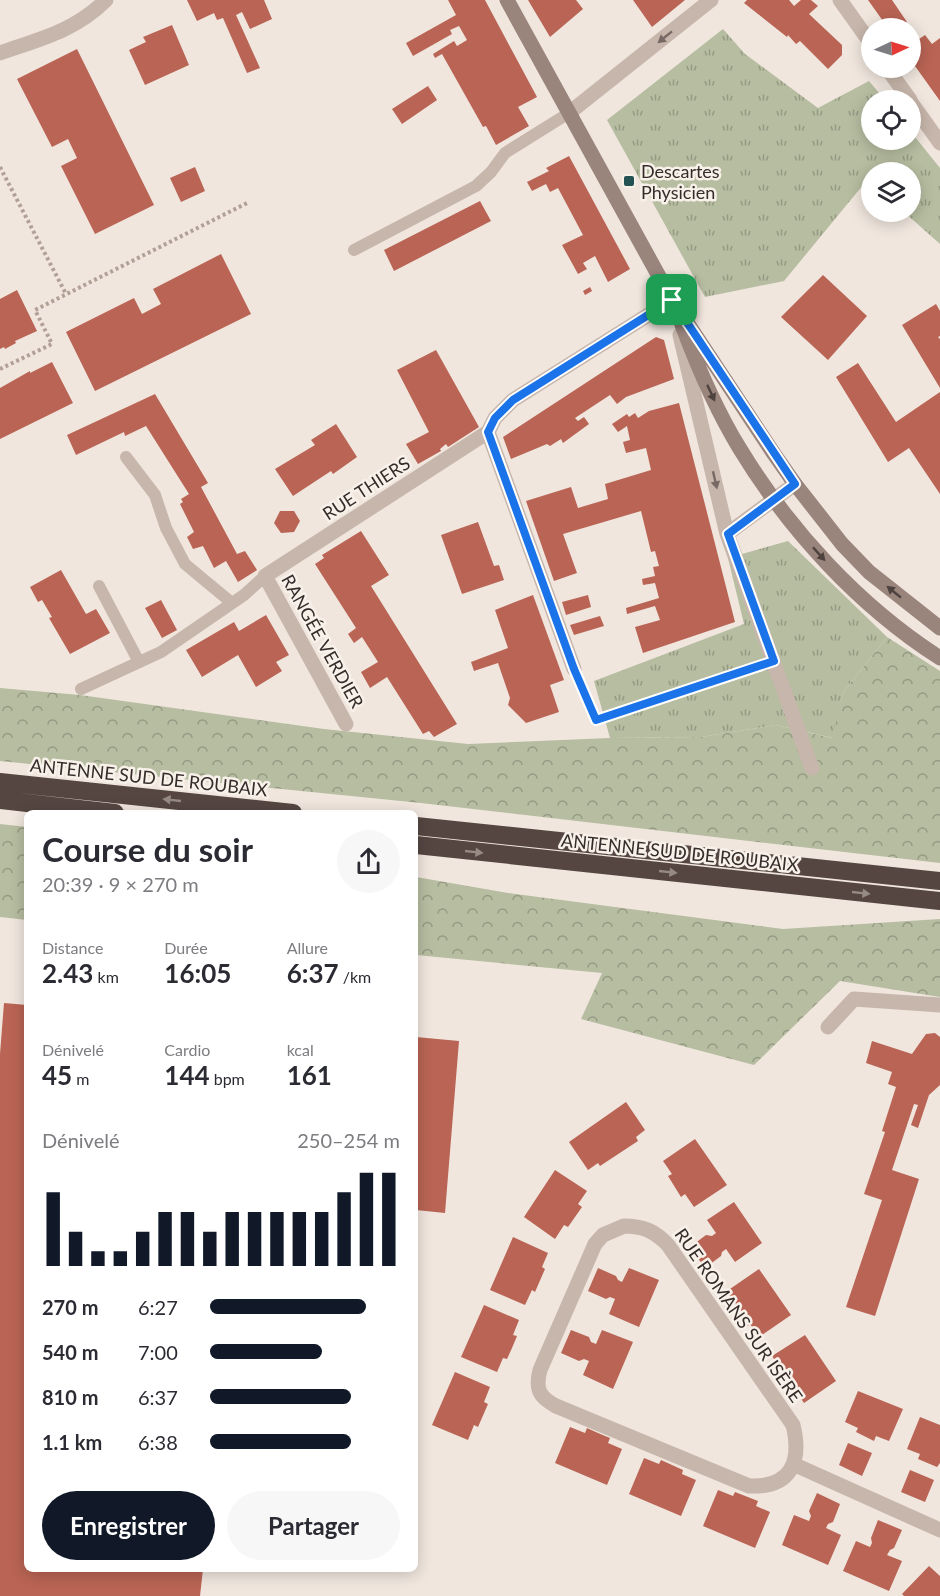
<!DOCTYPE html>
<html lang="fr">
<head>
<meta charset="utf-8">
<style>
	body { margin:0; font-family:Lato,sans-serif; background:#f7f7f7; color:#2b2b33; height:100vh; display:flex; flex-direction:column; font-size:22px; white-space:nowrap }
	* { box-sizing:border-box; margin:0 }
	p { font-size:20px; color:#7c7c81 }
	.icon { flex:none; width:33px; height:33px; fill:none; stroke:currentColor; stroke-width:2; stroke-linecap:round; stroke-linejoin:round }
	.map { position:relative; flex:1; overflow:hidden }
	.sheet { position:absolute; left:24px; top:810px; width:394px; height:762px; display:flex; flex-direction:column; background:#fff; border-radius:9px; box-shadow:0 3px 15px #0003 }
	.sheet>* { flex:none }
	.needle { width:39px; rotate:86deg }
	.fabs { position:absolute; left:861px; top:18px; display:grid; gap:12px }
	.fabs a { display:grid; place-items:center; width:60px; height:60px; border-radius:50%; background:#fff; box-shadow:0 3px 15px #0003; font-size:30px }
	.pin { position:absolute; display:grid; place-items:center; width:51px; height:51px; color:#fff; margin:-26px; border-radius:12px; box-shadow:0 3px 9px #0006 }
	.round { display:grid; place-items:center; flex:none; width:63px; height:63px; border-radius:32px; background:#f7f7f7 }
	.overview { display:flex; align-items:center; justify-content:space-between; height:102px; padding:0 18px }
	h1 { font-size:33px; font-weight:700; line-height:45px }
	.stats { display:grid; grid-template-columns:repeat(3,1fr); gap:9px; height:102px; padding:6px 18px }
	.stats div { display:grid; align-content:center }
	.stats b { font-size:26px; font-weight:700 }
	.stats small { font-size:16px; font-weight:400 }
	.stats p { font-size:16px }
	.chart { height:168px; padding:12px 18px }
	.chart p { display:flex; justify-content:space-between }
	.chart svg { width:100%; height:108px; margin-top:6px; stroke:#111827; stroke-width:6 }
	.primary-button { display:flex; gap:12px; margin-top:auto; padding:12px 18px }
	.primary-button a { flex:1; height:69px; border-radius:36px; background:#111827; color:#fff; font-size:24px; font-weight:700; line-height:69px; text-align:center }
	.primary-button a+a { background:#f7f7f7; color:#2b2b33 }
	ul { padding:0 18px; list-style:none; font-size:20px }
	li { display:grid; grid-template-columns:96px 72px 1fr; align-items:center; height:45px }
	li i { height:15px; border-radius:8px; background:#111827 }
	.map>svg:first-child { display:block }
	.grass { fill:url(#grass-tufts) }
	.forest { fill:url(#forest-crowns) }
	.building { fill:#b96454 }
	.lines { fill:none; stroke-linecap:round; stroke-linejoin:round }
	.path { stroke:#b2a096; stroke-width:4; stroke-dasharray:3 3; stroke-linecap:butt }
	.lane { stroke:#c7b6ab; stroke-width:12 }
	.street { stroke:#c7b6ab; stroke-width:15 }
	.secondary { stroke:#9a857d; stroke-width:15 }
	.highway { stroke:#554642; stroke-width:18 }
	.oneway { fill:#776a64 }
	.oneway2 { fill:#4e423f }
	.oneway3 { fill:#968a85 }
	.route-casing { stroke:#fff; stroke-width:12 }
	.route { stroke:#1a73e8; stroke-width:8 }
	.poi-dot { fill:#245252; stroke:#f8f1ea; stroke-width:2 }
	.labels { text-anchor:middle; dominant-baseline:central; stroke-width:5; stroke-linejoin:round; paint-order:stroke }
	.poi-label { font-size:18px; fill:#352c2a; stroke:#f8f1ea; text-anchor:start }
	.street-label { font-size:18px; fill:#352c2a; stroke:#f8f1ea }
</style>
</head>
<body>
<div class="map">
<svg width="940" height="1596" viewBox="0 0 940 1596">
	<defs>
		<pattern id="grass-tufts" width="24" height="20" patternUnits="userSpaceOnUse" patternTransform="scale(1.5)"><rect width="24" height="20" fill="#b6bda0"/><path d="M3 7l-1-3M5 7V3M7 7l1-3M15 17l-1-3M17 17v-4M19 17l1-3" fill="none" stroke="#959a83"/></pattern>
		<pattern id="forest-crowns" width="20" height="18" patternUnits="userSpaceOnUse" patternTransform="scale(1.5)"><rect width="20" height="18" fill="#b6bda0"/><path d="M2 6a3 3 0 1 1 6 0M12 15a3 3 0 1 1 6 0" fill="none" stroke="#959a83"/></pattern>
	</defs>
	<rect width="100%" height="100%" fill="#f0e6de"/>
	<path class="grass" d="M723,29L745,54L818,108L869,81L885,100H872V140H910L911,132L940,168V244L904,212H910V172H872L871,182L868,179L784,281L705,297L607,120Z
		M788,541L887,637L844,691L833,738L776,725L701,737L610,738L594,681L744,624L728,558Z"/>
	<path class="forest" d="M887,637L940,671V863L421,803L0,761V688L80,695L324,729L468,744L610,738L701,737L776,725L832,738L844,691Z
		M0,824L27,827V920L0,917Z
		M416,877L508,893L783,929L940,919V997L840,981L754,1065L581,1019L602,973L416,955Z"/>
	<path class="building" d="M187,0H264L272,19L250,29L242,12L236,15L260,68L247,73L223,18L217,20L214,13L197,21Z
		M448,0H485L537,97L518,107L529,126L496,145L486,126L483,127L442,54L435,58L433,54L454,41L457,46L467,40L459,26L450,30L452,34L413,56L406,43L456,15Z
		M528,0H576L583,9L550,37Z
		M633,0H685L652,27Z
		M747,0H789L794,6L801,0H811L818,6L809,14L842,45V55L828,69L800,41L796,44L788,35L787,37L744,3Z
		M868,0H892L907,22L898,28H888Z
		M172,25L189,65L145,85L129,50L146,42L143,37Z
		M925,35L932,44L940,38V101L910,59V45Z
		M77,49L154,205L95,234L61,166L77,158L68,139L52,147L17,79Z
		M428,86L437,100L402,124L392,109Z
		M569,156L630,269L608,282L595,256L583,263L587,269L578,274L562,245L583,235L558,188L550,192L546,184L532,191L527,182L549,171L546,168Z
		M195,167L205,191L181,202L170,178Z
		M480,201L491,221L394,271L384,250Z
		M221,254L251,314L95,391L66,332L134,298L142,314L161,304L153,289Z
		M823,275L867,316L828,360L781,317Z
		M590,287L592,291L585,295L583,291Z
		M17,290L37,331L15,341L16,343L5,349L4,347L0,349V299Z
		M936,304L940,311V336L938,337L940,339V388L902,325Z
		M656,337L664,340L674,379L626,397L617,404L610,395L575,418L578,421L584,417L589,424L563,443L561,439L550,446L547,444L511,459L503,437Z
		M436,350L479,427L448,447L446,444L440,449L441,451L418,464L406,444L429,432L397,370Z
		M52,362L73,403L0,439V388L30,371V373Z
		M858,363L896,422L940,392V494L909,448L888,462L836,377Z
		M155,394L208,483L201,487L237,554L245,551L257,570L238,582L226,561L214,568L203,546L193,549L187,537L194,532L180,504L183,502L181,499L189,494L146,426L125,436L124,432L76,455L67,435Z
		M679,403L735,622L643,653L635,627L660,620L655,606L627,614L626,608L659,598L655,583L643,585L642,579L655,576L653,567L659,566L655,551L651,552L641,511L563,534L577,573L554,581L526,501L571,487L578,508L608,499L605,484L651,470L646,448L626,453L623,442L630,440L627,426L618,432L612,424L627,414L629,417L635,413L638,418L649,411Z
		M336,424L357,457L333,474L331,471L293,496L275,469L315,445L311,440Z
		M280,511H294L300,521L294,532L281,533L274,523Z
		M478,522L494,566L499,565L504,580L462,594L441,535Z
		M361,531L389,575L371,586L457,724L434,737L429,731L423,734L387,677L370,688L361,672L378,662L362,637L354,643L348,634L356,628L315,564L324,558L322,555Z
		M61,570L86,614L96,609L110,633L70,654L49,618L52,617L42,600L38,602L30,587Z
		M533,595L564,680L550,685L559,712L526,723L508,705L510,698L498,663L474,671L471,662L508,648L495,610Z
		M588,595L591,607L566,615L562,602Z
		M161,600L177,630L162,638L145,608Z
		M266,615L289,655L276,662L282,671L256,687L238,655L202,677L186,650L234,622L239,631Z
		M600,616L604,626L574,635L570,625Z
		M4,1003L27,1005V1569H203L200,1596H0V1054Z
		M935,1033L940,1037V1085L929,1095L918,1128L911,1125L918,1105L914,1104L892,1170L919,1179L875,1316L846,1307L882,1200L864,1194L885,1132L882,1131L896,1087L888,1084L892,1072L866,1063L872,1041L912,1054L926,1034Z
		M416,1037L459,1041L445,1213L416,1210Z
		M626,1102L645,1130L636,1137L638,1141L600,1166L598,1163L588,1170L569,1142Z
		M695,1139L727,1185L694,1207L685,1194L681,1197L668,1176L672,1174L663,1161Z
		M555,1170L587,1191L578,1204L582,1207L568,1227L564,1225L555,1239L524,1217Z
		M734,1202L762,1243L735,1262L726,1249L722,1252L721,1256L705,1268L690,1247L706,1235L712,1236L716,1233L707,1220Z
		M513,1237L548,1253L542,1267L545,1269L535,1292L532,1290L525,1305L490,1290Z
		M598,1268L616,1276L618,1280L622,1282L629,1268L659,1280L639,1327L609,1314L615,1299L610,1297L606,1299L588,1291Z
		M759,1269L791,1315L759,1337L750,1324L746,1327L732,1307L736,1304L727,1291Z
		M484,1305L519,1320L513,1335L517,1336L512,1348L507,1359L503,1358L497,1372L461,1357Z
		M571,1330L589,1337L591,1342L596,1344L602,1330L633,1342L613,1389L583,1375L589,1361L584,1359L579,1361L561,1353Z
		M805,1335L836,1381L804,1403L795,1390L791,1393L784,1383L777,1372L781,1370L772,1356Z
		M455,1372L490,1387L484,1402L488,1404L478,1427L474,1425L468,1440L432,1425Z
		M858,1391L903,1409L889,1441L876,1436L874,1441L856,1432L858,1428L845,1422Z
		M920,1417L940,1425V1463L937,1467L918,1459L920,1454L907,1449Z
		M570,1427L585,1433L587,1428L598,1433L610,1438L608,1443L622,1449L607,1485L555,1463Z
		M848,1443L872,1453L862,1476L839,1465Z
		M644,1458L659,1464L661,1460L683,1470L682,1474L696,1480L681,1516L629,1494Z
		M910,1470L934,1480L925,1502L901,1492Z
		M718,1490L733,1496L735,1492L758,1501L756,1506L770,1512L755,1548L703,1526Z
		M817,1493L840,1504L833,1522L828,1524L826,1528L841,1535L828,1565L782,1545L794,1515L809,1521L811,1516L809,1511Z
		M878,1520L902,1530L894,1548L890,1550L887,1555L902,1561L889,1591L843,1571L856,1541L870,1547L872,1543L871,1538Z
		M929,1566L940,1576V1596H904L902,1594Z"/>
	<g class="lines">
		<path class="path" d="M0,167L66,294
			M0,369L52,344L35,310L249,202
			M582,687L596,720L753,668"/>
		<path class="lane" d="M354,250L476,186L491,172L505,153L569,113
			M126,457L155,495L166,528L185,564L232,603
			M99,586L139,662
			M81,689L161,652L244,595L265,576"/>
		<path class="street" d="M840,0L872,45
			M0,53C40,39 75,31 106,0
			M887,68L910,100
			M910,101L940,143
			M569,113L711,0
			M680,335L727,534L812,768
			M488,432L574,669
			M727,534L795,484
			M346,724L265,576L488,432L495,418L513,400L672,300L675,311
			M828,1027L854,999L940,1005
			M624,1226C643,1226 655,1231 668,1245L793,1425C802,1462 791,1488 749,1486L556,1406C539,1397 535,1389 540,1370L595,1244L603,1235Z
			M793,1464L940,1530"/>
		<path class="secondary" d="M507,0L672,300L774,454L795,484L842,544L869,572L940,628
			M682,325C698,368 716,410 740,449C790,531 859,606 940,658"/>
		<path class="highway" d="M0,782L293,813
			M0,800L115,813
			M416,826L940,881
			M416,845L940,901"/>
	</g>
	<defs><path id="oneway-solid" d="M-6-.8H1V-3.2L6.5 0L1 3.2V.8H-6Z" transform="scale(1.5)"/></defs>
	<g class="oneway">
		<use href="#oneway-solid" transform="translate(665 37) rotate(141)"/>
		<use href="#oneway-solid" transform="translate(715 480) rotate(77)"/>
	</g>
	<g class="oneway2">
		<use href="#oneway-solid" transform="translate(711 393) rotate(65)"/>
		<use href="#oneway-solid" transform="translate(819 554) rotate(48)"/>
		<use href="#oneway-solid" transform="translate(894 592) rotate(-141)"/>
	</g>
	<g class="oneway3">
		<use href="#oneway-solid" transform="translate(172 800) rotate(-174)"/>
		<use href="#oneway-solid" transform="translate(474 852) rotate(6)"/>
		<use href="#oneway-solid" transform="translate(668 872) rotate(6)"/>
		<use href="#oneway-solid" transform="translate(861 893) rotate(6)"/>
	</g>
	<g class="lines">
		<g class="route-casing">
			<path id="route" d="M672,300L795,484L728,534L774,661L596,720L574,669L488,432L495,418L513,400Z"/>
		</g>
		<use href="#route" class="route"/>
	</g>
	<rect class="poi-dot" x="623" y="175" width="12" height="12" rx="3"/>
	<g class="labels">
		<g class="poi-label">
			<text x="641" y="171">Descartes<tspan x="641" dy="21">Physicien</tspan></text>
		</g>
		<g class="street-label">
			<text transform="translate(366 488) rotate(-33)">RUE THIERS</text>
			<text transform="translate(323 641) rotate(61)">RANGÉE VERDIER</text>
			<text transform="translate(149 777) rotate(6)">ANTENNE SUD DE ROUBAIX</text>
			<text transform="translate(680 852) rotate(6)">ANTENNE SUD DE ROUBAIX</text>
			<text transform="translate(739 1315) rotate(55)">RUE ROMANS SUR ISÈRE</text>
		</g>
	</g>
</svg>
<div class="fabs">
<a><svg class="needle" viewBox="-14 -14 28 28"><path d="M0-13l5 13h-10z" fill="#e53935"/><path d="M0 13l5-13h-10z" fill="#7c7c81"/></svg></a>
<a><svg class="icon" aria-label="locate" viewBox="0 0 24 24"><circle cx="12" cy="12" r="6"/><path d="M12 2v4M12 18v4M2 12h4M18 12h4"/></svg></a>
<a><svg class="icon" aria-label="layers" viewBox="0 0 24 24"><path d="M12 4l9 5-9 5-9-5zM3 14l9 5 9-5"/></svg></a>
</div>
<div class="pin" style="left:672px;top:300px;background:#1e9e55"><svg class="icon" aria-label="arrive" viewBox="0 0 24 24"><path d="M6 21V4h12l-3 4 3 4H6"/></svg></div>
<section class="sheet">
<div class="overview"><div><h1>Course du soir</h1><p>20:39 · 9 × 270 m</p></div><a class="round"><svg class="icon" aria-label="share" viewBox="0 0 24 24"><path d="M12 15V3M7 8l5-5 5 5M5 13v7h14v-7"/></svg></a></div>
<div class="stats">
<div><p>Distance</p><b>2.43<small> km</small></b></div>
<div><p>Durée</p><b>16:05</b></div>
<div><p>Allure</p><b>6:37<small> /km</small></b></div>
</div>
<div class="stats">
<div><p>Dénivelé</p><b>45<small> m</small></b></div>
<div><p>Cardio</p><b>144<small> bpm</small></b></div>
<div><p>kcal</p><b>161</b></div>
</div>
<div class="chart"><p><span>Dénivelé</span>250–254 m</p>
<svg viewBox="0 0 160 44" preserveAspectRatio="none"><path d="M5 44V14M15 44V30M25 44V38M35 44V38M45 44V30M55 44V22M65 44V22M75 44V30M85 44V22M95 44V22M105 44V22M115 44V22M125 44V22M135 44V14M145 44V6M155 44V6"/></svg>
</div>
<ul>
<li><b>270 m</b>6:27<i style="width:82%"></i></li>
<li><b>540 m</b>7:00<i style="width:59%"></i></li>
<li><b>810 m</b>6:37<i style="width:74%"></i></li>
<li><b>1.1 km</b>6:38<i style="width:74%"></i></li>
</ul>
<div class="primary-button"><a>Enregistrer</a><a>Partager</a></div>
</section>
</div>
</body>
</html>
